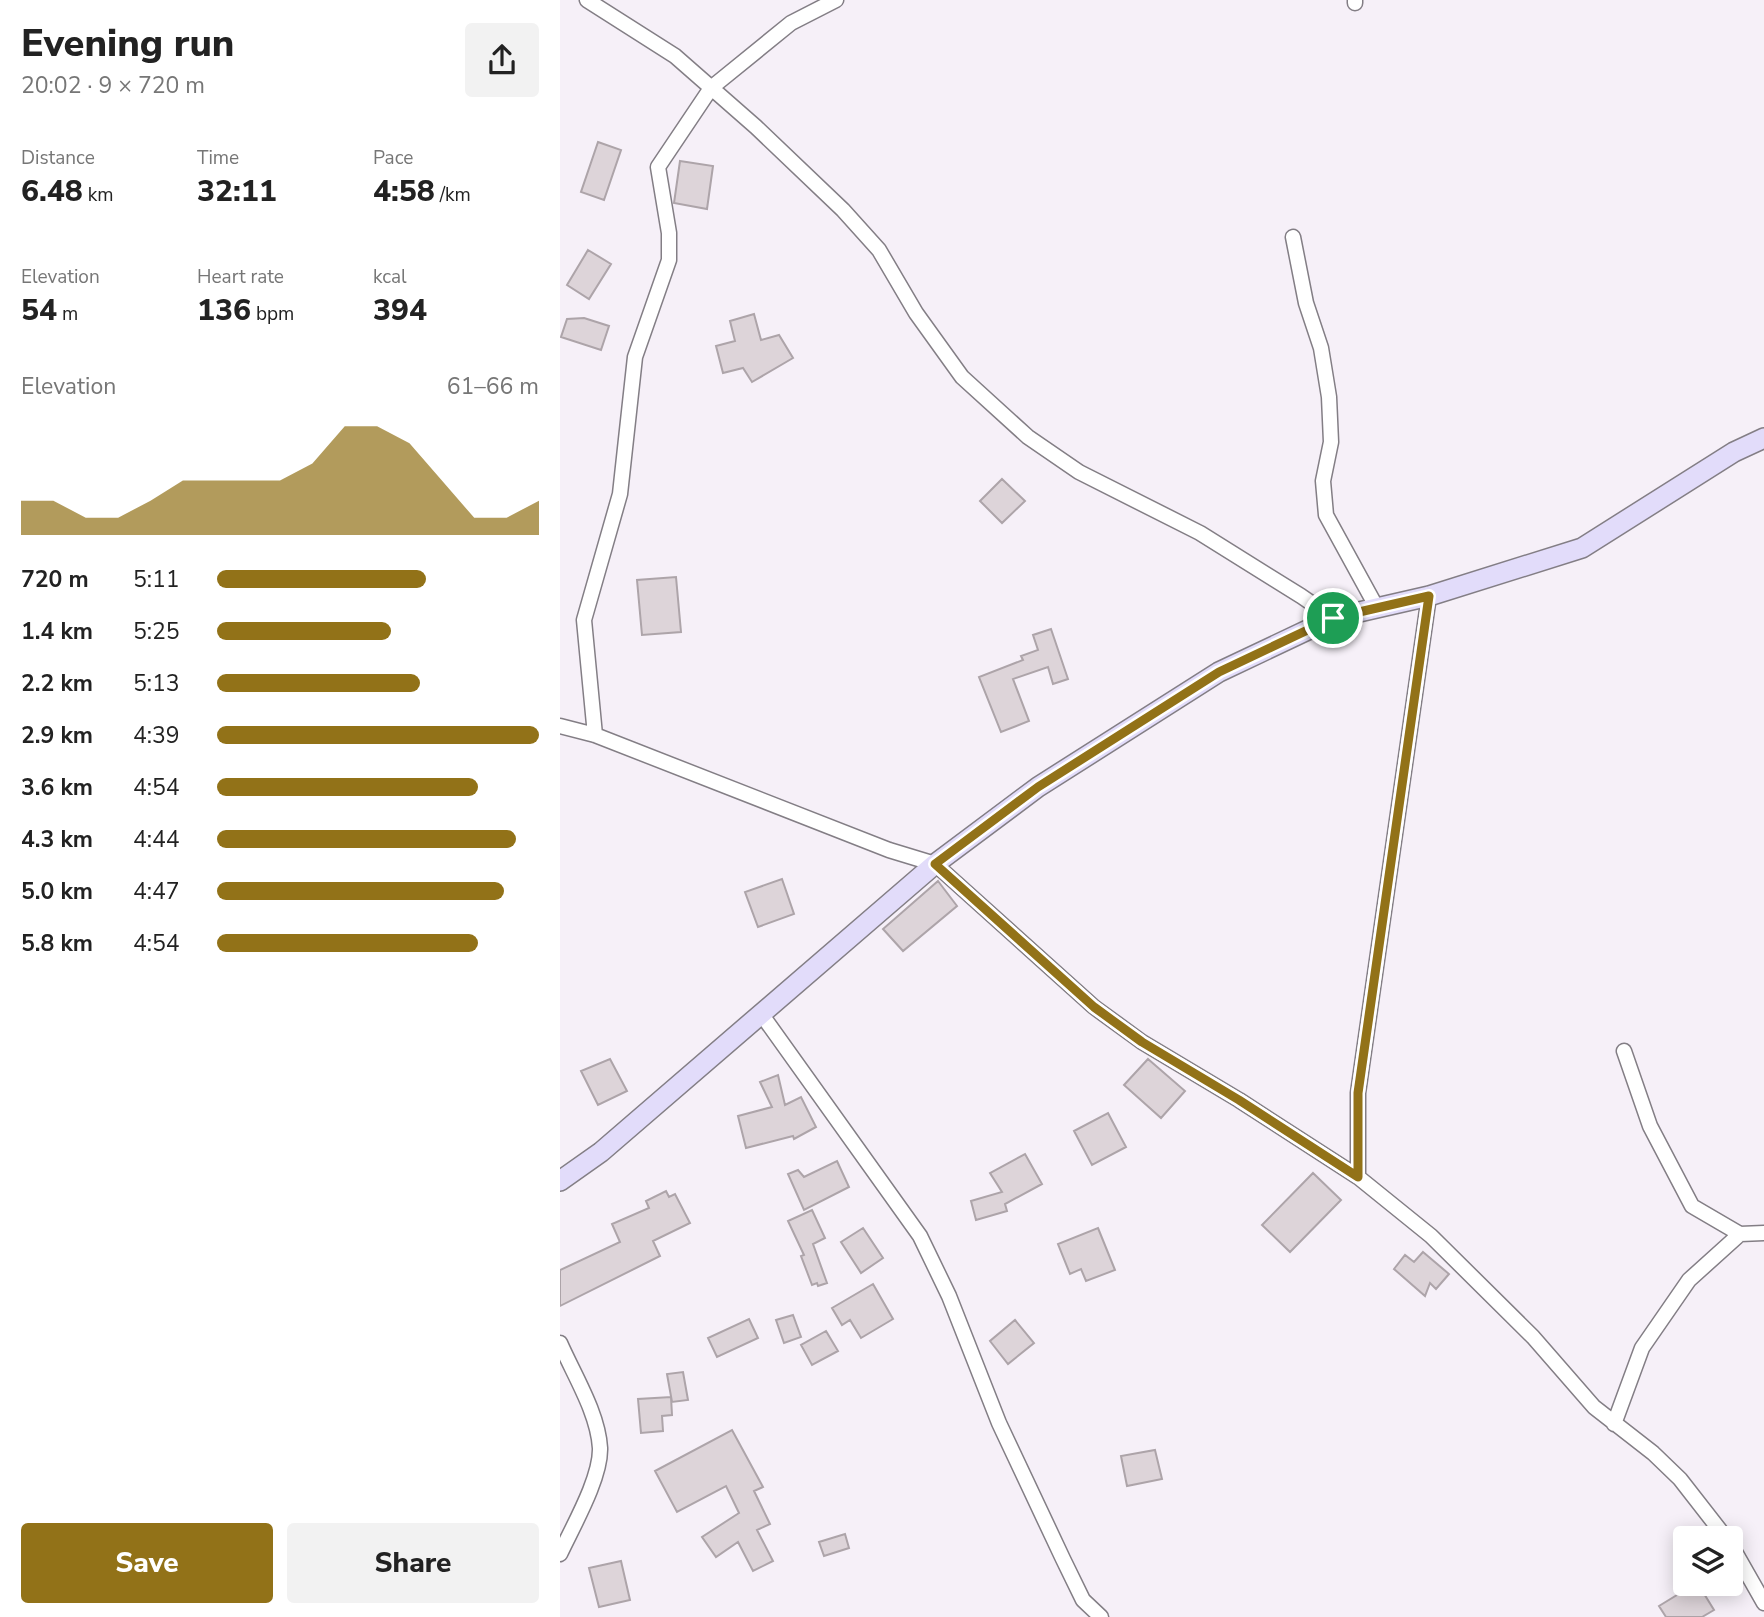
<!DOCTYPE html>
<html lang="en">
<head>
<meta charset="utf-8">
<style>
	body { margin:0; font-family:"Nunito Sans",sans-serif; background:#f2f2f2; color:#222; height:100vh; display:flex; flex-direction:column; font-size:26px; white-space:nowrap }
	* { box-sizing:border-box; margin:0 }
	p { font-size:23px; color:#767676 }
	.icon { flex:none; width:38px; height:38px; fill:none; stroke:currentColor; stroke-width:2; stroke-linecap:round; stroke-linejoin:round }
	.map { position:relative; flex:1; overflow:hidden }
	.panel { display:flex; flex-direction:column; background:#fff; width:560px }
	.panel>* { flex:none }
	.fabs { position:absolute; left:1113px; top:1526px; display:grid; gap:14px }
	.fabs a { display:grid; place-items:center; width:70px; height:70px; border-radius:7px; background:#fff; box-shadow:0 4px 18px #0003; font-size:35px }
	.pin { position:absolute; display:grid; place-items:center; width:60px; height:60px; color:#fff; margin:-30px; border:4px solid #fff; border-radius:50%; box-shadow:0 2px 7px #0007 }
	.round { display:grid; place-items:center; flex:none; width:74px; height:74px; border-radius:7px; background:#f2f2f2 }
	.headline { display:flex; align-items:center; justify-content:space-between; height:119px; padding:0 21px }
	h1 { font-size:38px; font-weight:800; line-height:52px }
	.stats { display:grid; grid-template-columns:repeat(3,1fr); gap:10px; height:119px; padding:7px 21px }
	.stats div { display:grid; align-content:center }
	.stats b { font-size:30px; font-weight:800 }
	.stats small { font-size:19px; font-weight:400 }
	.stats p { font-size:19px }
	.chart { height:196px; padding:14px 21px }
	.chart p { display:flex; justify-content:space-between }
	.chart svg { width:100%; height:126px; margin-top:7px; fill:#927218; opacity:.7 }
	.action { display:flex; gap:14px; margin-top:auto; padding:14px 21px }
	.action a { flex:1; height:80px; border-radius:7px; background:#927218; color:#fff; font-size:28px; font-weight:800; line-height:80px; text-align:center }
	.action a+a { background:#f2f2f2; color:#222 }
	ul { padding:0 21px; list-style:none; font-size:23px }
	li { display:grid; grid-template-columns:112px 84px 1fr; align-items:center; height:52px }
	li i { height:18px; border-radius:9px; background:#927218 }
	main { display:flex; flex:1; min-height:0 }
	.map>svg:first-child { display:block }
	.building { fill:#ddd4d9; stroke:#ada4a9; stroke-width:2 }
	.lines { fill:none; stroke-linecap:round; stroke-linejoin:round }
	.street-casing { stroke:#837e85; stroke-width:17 }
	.secondary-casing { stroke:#837e85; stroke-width:22 }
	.street { stroke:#fff; stroke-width:14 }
	.secondary { stroke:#e2dcfa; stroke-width:19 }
	.route-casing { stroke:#fff; stroke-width:14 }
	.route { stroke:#927218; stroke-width:9 }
</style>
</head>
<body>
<main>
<section class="panel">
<div class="headline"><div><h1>Evening run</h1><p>20:02 · 9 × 720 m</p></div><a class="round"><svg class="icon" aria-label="share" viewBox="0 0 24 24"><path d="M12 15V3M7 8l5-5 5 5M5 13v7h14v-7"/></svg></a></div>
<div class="stats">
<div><p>Distance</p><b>6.48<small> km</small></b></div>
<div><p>Time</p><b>32:11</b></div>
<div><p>Pace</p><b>4:58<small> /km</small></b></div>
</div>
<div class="stats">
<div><p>Elevation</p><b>54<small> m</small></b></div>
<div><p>Heart rate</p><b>136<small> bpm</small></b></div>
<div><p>kcal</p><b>394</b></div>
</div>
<div class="chart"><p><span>Elevation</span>61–66 m</p>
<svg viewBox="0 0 160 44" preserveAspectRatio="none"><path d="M0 44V32L10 32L20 38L30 38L40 32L50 25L60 25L70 25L80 25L90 19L100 6L110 6L120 12L130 25L140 38L150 38L160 32V44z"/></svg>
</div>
<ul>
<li><b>720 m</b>5:11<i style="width:65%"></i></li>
<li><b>1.4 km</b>5:25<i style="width:54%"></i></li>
<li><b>2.2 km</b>5:13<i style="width:63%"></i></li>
<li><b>2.9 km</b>4:39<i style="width:100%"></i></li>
<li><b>3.6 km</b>4:54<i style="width:81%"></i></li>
<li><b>4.3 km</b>4:44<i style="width:93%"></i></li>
<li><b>5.0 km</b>4:47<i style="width:89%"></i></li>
<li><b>5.8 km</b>4:54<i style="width:81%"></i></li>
</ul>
<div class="action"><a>Save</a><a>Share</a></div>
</section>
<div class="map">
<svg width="1204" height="1617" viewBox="0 0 1204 1617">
	<rect width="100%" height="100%" fill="#f6f0f8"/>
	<path class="building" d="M38,142L61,150L44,200L21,192Z
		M120,161L153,166L147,209L114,203Z
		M28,250L51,264L29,299L7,285Z
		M194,314L201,340L219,335L233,358L192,382L183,368L163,373L156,346L175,341L170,321Z
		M24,318L49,326L41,350L1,337L7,319Z
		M442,479L465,501L442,523L420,501Z
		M116,577L121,632L82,635L77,580Z
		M491,629L508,679L493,684L488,667L453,679L469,721L441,732L419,677L463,660L461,656L478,650L473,635Z
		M222,879L234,914L198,927L185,892Z
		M378,881L397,906L343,951L323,929Z
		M50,1059L67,1091L38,1105L21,1071Z
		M588,1059L625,1091L601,1118L564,1085Z
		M218,1075L225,1105L241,1097L256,1127L234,1139L233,1136L186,1148L178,1116L212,1107L200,1082Z
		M548,1113L566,1147L532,1165L514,1131Z
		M465,1154L482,1184L445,1204L447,1211L416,1220L411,1201L442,1192L430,1173Z
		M277,1161L289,1187L244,1210L228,1174L238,1170L244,1177Z
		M753,1173L781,1200L730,1252L702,1225Z
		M106,1191L109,1197L115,1194L130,1223L93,1241L100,1256L0,1306V1270L60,1242L52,1224L89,1208L86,1201Z
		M252,1210L265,1238L253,1244L267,1283L258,1286L257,1283L252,1285L241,1256L244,1255L228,1221Z
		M303,1228L323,1258L301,1273L281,1242Z
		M538,1228L555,1270L526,1281L521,1269L510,1274L498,1244Z
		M863,1252L889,1274L876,1289L870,1283L865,1296L834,1269L845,1255L854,1262Z
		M313,1284L333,1319L301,1338L290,1320L282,1325L272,1308Z
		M233,1315L241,1337L224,1343L216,1320Z
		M189,1319L198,1338L157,1357L148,1338Z
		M455,1320L474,1343L448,1364L430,1341Z
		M266,1331L278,1351L252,1365L241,1345Z
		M123,1372L128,1400L112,1402L107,1374Z
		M111,1397L112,1415L102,1416L103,1431L81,1433L78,1399Z
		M172,1430L203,1487L194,1491L210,1524L197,1530L213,1561L193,1571L178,1542L156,1557L142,1537L179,1513L166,1486L117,1512L95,1471Z
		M595,1450L602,1479L567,1486L561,1456Z
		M285,1534L289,1548L264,1556L259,1542Z
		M61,1561L70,1600L39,1607L29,1568Z
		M1135,1584H1138L1154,1610L1142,1617H1106L1099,1606Z"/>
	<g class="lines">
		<g class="street-casing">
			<path id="street" d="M27,0L115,56L196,127L283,210L319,250L356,313L402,377L468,437L519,472L640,533L741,596L773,618
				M795,3V0
				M733,237L746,303L761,348L769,397L771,442L763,481L766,515L817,608
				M0,726L35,735L329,850L375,864L534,1007L582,1042L679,1100L798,1177L871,1236L973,1337L1034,1407L1093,1453L1120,1479L1166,1538
				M35,735L24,620L60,494L75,357L109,260V233L98,167L151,88L231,23L276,0
				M202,1015L360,1236L389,1296L439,1423L503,1559L523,1600L541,1617
				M798,1177V1093L869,596
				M1180,1234L1204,1233
				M0,1343C14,1375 38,1413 40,1448C41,1478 13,1526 0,1554
				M1054,1424L1082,1348L1129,1280L1180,1234L1132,1206L1090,1126L1064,1051
				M1171,1545L1204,1603"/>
		</g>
		<g class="secondary-casing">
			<path id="secondary" d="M0,1181L41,1152L375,864L478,787L659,672L773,618L869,596L1022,548L1174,452L1204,438"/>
		</g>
		<use href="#street" class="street"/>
		<use href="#secondary" class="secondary"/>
	</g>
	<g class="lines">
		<g class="route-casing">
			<path id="route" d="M869,596L798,1093V1177L679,1100L582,1042L534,1007L375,864L478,787L659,672L773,618Z"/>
		</g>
		<use href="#route" class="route"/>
	</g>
</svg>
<div class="fabs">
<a><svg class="icon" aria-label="layers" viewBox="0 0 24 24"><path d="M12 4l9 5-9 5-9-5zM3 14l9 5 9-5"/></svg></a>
</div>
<div class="pin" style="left:773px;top:618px;background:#1e9e55"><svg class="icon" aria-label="arrive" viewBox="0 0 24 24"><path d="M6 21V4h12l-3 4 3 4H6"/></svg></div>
</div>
</main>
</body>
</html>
